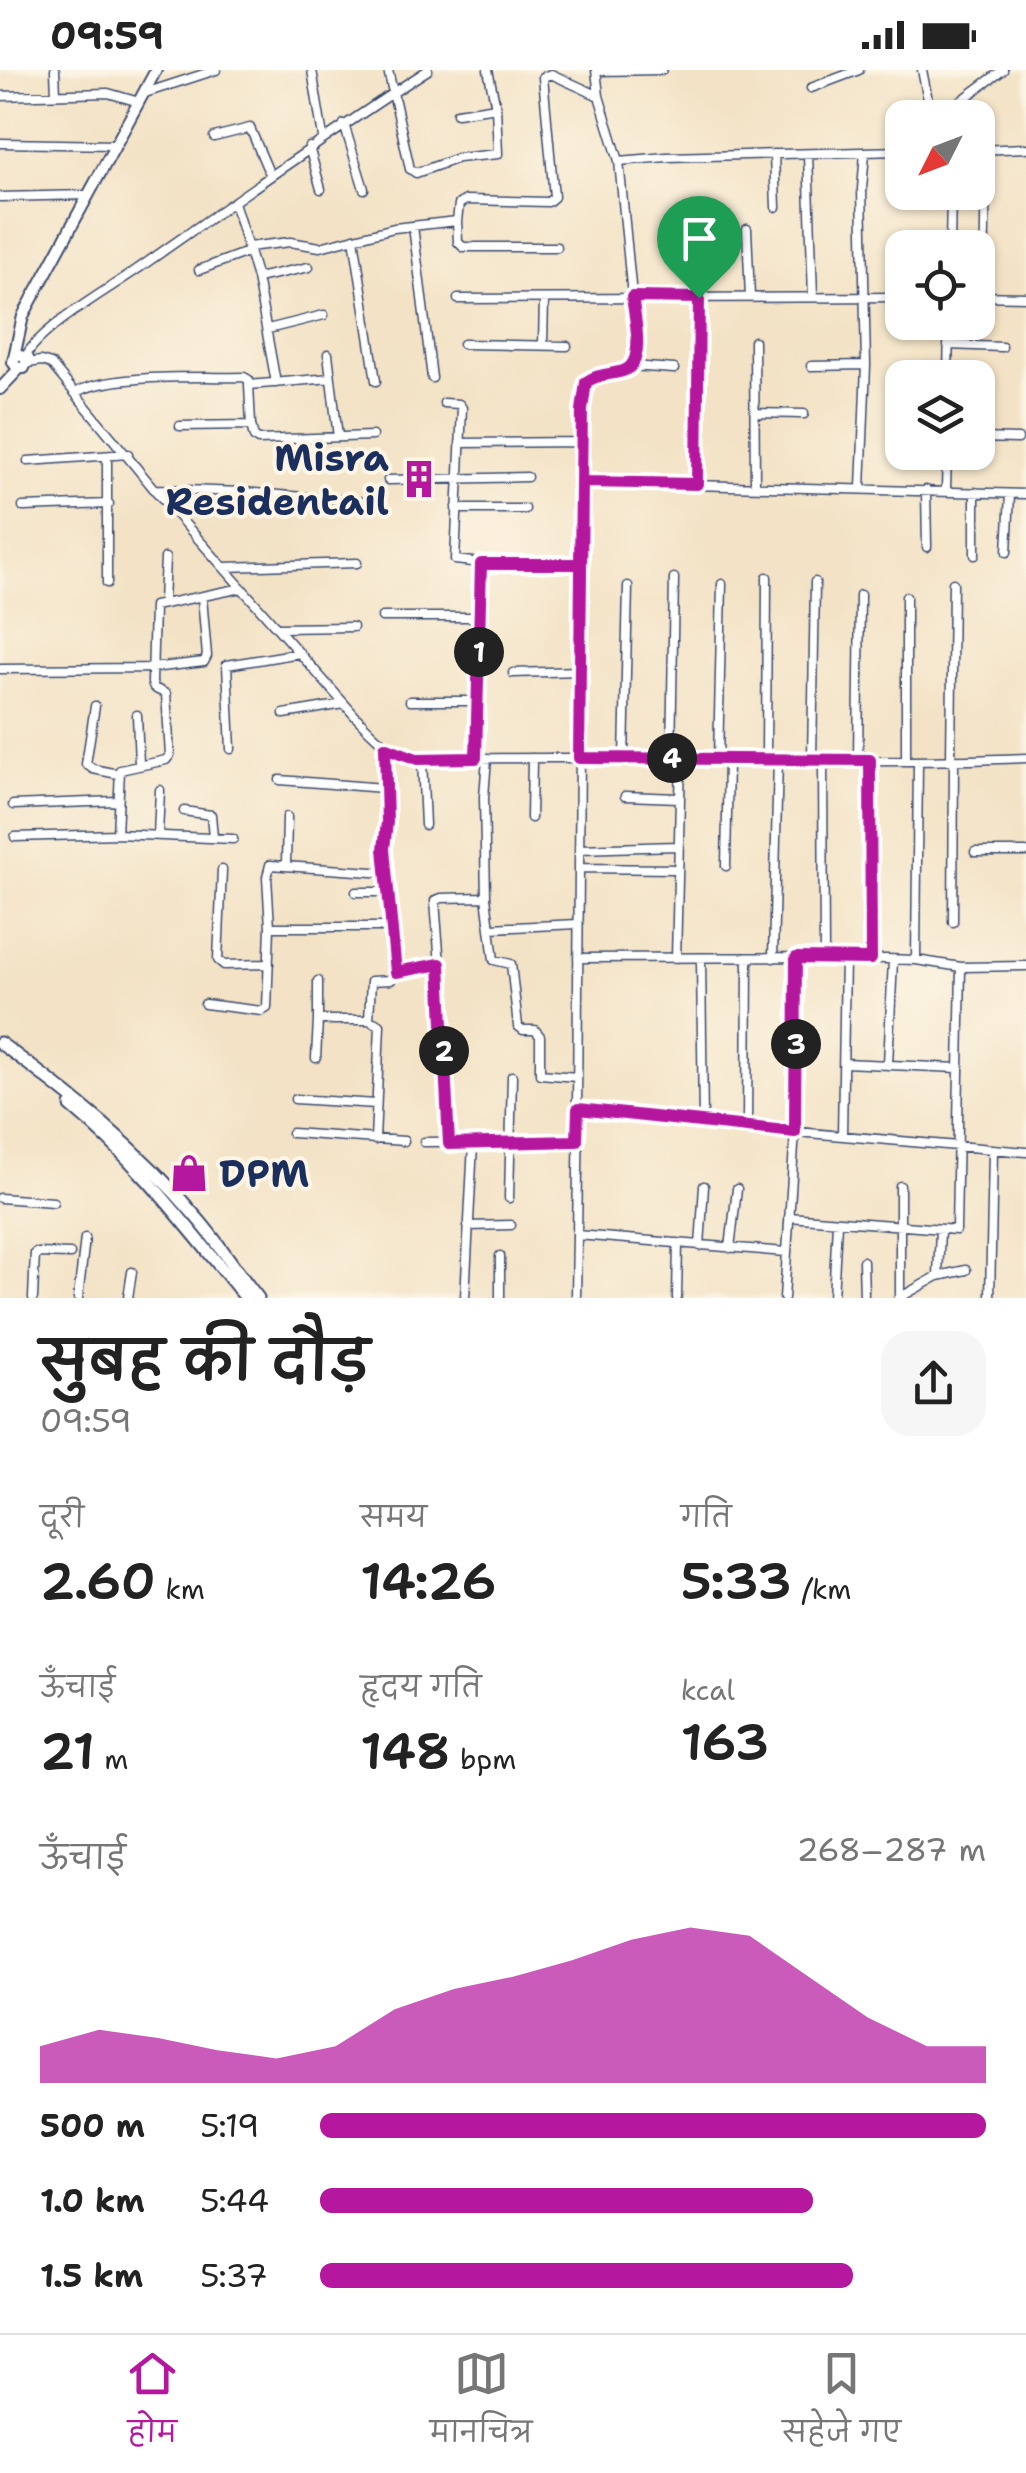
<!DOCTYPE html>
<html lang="hi">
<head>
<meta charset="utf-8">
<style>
	body { margin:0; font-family:"Shantell Sans","Playpen Sans Deva",sans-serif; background:#f6f6f6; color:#222; height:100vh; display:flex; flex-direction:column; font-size:38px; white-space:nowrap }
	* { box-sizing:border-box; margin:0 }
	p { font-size:32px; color:#767676 }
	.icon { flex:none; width:55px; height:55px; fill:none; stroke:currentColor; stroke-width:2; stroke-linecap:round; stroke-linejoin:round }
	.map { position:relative; height:1228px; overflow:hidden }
	.drawer { display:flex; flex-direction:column; background:#fff; flex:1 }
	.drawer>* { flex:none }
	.needle { width:65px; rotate:228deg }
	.tools { position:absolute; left:885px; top:30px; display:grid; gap:20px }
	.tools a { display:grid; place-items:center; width:110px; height:110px; border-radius:20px; background:#fff; box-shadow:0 2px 8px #0004; font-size:50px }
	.pin { position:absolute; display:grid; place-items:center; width:85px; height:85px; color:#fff; margin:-102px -42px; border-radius:50% 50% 50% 0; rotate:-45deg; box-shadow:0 0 10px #0007 }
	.pin .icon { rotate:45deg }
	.km { position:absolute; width:50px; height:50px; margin:-25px; border-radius:50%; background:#222; color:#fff; font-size:28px; line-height:50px; text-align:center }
	.round { display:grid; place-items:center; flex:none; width:105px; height:105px; border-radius:30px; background:#f6f6f6 }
	.head { display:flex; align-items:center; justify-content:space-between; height:170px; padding:0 40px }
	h1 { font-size:55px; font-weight:600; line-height:75px }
	.metrics { display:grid; grid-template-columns:repeat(3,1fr); gap:15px; height:170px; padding:10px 40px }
	.metrics div { display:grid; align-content:center }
	.metrics b { font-size:50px; font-weight:600 }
	.metrics small { font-size:28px; font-weight:400 }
	.metrics p { font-size:28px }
	.chart { height:280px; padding:20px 40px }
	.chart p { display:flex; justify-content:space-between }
	.chart svg { width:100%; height:180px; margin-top:10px; fill:#b5179e; opacity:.7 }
	ul { padding:0 40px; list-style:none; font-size:32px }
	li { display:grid; grid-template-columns:160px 120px 1fr; align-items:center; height:75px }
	li i { height:25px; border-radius:12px; background:#b5179e }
	.status { display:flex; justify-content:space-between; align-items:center; height:70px; padding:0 50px; background:#fff; direction:ltr }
	.status svg { height:28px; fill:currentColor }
	.menu { display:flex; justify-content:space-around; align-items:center; height:140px; border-top:2px solid #e0e0e0; background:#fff; font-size:28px; color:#767676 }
	.menu a { display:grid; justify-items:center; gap:5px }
	.menu .active { color:#b5179e }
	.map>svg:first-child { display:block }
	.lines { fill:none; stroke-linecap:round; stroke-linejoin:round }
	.minor-casing { stroke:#3b4a6d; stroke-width:11 }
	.major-casing { stroke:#3b4a6d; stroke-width:14 }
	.highway-casing { stroke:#3b4a6d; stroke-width:15 }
	.minor { stroke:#fff; stroke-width:8 }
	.major { stroke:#fff; stroke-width:10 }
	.highway { stroke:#fff; stroke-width:11 }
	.route-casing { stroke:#fff; stroke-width:20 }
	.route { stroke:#b5179e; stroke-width:12 }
	.labels { text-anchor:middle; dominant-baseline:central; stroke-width:8; stroke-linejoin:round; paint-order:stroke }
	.poi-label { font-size:38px; font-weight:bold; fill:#1b2f5e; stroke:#fcf5e5; text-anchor:end }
</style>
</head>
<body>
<div class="status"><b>09:59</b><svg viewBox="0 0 49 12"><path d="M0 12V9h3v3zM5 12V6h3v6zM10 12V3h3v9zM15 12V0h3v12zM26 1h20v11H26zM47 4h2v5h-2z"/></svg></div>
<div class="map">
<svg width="1026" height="1228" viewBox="0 0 1026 1228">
	<rect width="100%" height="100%" fill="#fcf5e5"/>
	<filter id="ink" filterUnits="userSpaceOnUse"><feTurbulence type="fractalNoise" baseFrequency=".01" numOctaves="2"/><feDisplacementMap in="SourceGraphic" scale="20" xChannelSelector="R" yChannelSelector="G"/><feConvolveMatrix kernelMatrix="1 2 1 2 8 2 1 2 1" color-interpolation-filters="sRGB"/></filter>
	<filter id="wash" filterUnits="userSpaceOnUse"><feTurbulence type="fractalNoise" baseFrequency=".0048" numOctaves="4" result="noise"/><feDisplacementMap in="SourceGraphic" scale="40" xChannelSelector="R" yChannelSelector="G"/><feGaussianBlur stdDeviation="2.25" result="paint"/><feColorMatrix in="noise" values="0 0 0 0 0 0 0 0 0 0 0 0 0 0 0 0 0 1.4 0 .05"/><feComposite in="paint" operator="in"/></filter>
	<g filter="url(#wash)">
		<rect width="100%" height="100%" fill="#f3e2c5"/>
	</g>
	<g filter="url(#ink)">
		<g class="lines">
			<g class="minor-casing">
				<path id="minor" d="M55,0L56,24
					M312,0L323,67
					M388,0L410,99L416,103L458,88L498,84L496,37L488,0
					M596,0L599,26L619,91L637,278L629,298L588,309L583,323L577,1038L661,1050L1026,1082
					M922,0L930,40
					M596,1L662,0
					M811,18L859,0
					M145,23L216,0
					M0,26L108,23L139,32
					M457,43L496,37
					M931,48L930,40L957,34L1003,0
					M344,54L364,119
					M214,67L250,58L270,105
					M0,73L115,75
					M309,77L321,119
					M978,80L1026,78
					M774,84L776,137
					M808,84L813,226
					M619,91L667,87L902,81
					M0,127L88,125
					M234,132L257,208L276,313
					M457,151L458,172L463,177H557
					M413,156L432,308
					M747,159L750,227
					M354,168L376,311
					M248,177L290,172L320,177L394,158L457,151L459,134L466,130L548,132L554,127L543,7L551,4L599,26
					M950,178L951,122
					M199,200L250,181
					M257,208L309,197
					M978,226L1026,227
					M984,226L986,80
					M458,229L902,227
					M268,259L324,245
					M754,271L755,416
					M463,274L567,276
					M543,275L544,229
					M948,275L1002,277
					M328,284L338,367
					M26,286C40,258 111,218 139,198C235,131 330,63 428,0
					M28,293L41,291L51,294L154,419L356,647C376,668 392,685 422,690C623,683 825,697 1026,688
					M631,296L674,299
					M811,296L866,295
					M948,308L949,252
					M75,323C108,303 202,308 244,307L249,310V315L331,308
					M444,333L459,334L462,338L455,490L481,493L581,494
					M755,343L804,344
					M251,355L254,367L258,370L372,366
					M180,356L251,355L249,315
					M897,367H902
					M978,368L1018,369
					M460,373L582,372
					M107,386V513
					M28,391L128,384
					M388,410L527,407
					M582,412L1026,424
					M697,414L699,228
					M861,418L866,295L862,119L865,82
					M155,419L242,422L365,432
					M926,420L927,477
					M946,420L947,382
					M975,422V485
					M23,437L109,434
					M456,439H525
					M1007,482L1010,424
					M224,497L357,493
					M163,532L165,488
					M382,547H480
					M278,558L353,557
					M0,599L152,598L204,592L207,586L202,527
					M513,603L580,601
					M410,631H479
					M95,636L86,694L93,699L118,704
					M284,644L344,634
					M137,645L139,694
					M385,677L387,752L385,779L396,902
					M231,679L227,595L300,583
					M476,688L481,493
					M487,688L484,727L486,827L494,890L511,894L518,956L523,960H535L540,966V1004L577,1007
					M671,688L674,508
					M624,689L628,516
					M422,690L425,755
					M718,690L722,514
					M766,690L767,507
					M812,690L815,512
					M823,690L824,887
					M858,690L860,525
					M870,690L871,889
					M906,691V527
					M951,691L953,513
					M280,710L384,718
					M625,726L679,728
					M13,735L116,731
					M184,741L211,745L213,767
					M531,748L532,688
					M117,764L120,700L166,690L170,685L166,624L154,618L152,613L154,536L242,518
					M158,765L160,720
					M15,767L117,764L233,769
					M579,779L676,776
					M975,782H1026
					M286,794L287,747
					M726,796L728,690
					M579,798L677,799
					M222,800L218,890L224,895L269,894
					M356,822H388
					M953,852L954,691
					M270,857H390
					M491,858L578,854
					M578,888L824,887L916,890L961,897L1026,896
					M676,888L681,689
					M701,888L703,1054
					M773,888L778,689
					M916,890L918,691
					M440,895L449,1074
					M318,911V950
					M205,934L262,941L267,938L270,857L267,807L270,795L387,803
					M369,950L371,911L391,910L396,902L440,895L435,831L441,828L486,827
					M316,988L318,950H369L380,955L375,1070
					M844,993L958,998
					M888,994L893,890
					M295,1029L376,1034
					M747,1058L748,888
					M292,1063L404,1071
					M842,1066L845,888
					M424,1072L577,1071
					M900,1116V1228
					M0,1128L53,1132
					M509,1128L512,1006
					M789,1147L956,1160L961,897
					M468,1156L511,1155
					M577,1165L786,1182
					M700,1176L704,1116
					M730,1178L737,1119
					M500,1186V1228
					M863,1191L864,1228
					M938,1206L940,1160
					M33,1228L35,1183L70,1184
					M78,1228L85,1168
					M128,1228L132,1202
					M465,1228L473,1074
					M576,1228L579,1039
					M677,1228L678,1173
					M784,1228L795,1061L796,888
					M833,1228L837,1153
					M899,1228L938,1206L966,1200
					M990,1228L993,1081"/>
			</g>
			<g class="major-casing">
				<path id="major" d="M17,285L28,288L24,298H17L13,292L23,246L156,0
					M0,319L19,299"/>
			</g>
			<g class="highway-casing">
				<path id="highway" d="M0,973C71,1025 140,1080 197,1148C219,1173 237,1202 258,1228
					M71,1036C138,1091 191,1162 246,1228"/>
			</g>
			<use href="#minor" class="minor"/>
			<use href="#major" class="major"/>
			<use href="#highway" class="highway"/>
		</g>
	</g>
	<g class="lines" filter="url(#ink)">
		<g class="route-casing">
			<path id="route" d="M699,228L632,227C634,245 647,294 623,301C609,305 597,304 586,312L582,340L580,494H481L476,688L417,689L385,677L387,752L384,779L396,902L440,894L449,1074L577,1071L578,1039L795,1062L796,888L871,889L870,690L579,688L582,412L697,414L699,228"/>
		</g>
		<use href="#route" class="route"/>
	</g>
	<defs>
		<g id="building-bare" transform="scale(3)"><path d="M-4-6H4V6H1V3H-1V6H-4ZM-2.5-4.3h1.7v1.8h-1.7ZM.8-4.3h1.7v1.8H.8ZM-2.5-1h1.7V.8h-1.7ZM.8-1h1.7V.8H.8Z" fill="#b5179e" stroke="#fcf5e5" stroke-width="2.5" paint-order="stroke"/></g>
		<g id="shop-bare" transform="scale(3)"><path d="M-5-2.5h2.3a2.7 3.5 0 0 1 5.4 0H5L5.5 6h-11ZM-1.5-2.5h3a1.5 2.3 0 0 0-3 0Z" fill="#b5179e" stroke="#fcf5e5" stroke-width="2.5" paint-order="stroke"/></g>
	</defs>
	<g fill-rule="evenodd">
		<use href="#building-bare" x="419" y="409"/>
		<use href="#shop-bare" x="189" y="1103"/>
	</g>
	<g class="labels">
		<g class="poi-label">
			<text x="389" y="387">Misra<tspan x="389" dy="44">Residentail</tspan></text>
			<text x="219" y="1103" text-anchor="start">DPM</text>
		</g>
	</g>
</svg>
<div class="tools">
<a><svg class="needle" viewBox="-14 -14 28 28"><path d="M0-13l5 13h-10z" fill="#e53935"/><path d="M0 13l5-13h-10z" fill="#767676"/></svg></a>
<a><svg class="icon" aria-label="locate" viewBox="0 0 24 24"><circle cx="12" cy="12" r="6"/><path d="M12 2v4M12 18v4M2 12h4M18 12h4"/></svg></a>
<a><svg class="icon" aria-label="layers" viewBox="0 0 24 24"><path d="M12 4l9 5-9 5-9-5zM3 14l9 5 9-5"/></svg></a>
</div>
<div class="pin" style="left:699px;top:228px;background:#1e9e55"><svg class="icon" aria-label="arrive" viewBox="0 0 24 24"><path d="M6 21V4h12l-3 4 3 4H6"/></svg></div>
<b class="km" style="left:479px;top:582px">1</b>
<b class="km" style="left:444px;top:981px">2</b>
<b class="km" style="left:796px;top:974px">3</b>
<b class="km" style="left:672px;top:688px">4</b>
</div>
<section class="drawer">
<div class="head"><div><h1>सुबह की दौड़</h1><p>09:59</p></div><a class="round"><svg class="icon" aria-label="share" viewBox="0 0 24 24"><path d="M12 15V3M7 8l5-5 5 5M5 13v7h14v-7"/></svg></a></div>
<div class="metrics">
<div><p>दूरी</p><b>2.60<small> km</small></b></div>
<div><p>समय</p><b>14:26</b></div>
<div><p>गति</p><b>5:33<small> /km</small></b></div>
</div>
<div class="metrics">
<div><p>ऊँचाई</p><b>21<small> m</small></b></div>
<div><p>हृदय गति</p><b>148<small> bpm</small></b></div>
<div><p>kcal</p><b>163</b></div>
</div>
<div class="chart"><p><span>ऊँचाई</span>268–287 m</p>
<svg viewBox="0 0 160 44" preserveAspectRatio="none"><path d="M0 44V35L10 31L20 33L30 36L40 38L50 35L60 26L70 21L80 18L90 14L100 9L110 6L120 8L130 18L140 28L150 35L160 35V44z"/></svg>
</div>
<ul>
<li><b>500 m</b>5:19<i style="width:100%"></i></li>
<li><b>1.0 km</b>5:44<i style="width:74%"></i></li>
<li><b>1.5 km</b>5:37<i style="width:80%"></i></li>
</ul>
</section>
<nav class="menu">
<a class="active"><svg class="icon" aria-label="home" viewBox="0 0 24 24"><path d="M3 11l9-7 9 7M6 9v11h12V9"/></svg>होम</a>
<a><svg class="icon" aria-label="map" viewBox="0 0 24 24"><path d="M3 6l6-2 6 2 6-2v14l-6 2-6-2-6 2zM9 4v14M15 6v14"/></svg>मानचित्र</a>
<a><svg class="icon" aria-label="saved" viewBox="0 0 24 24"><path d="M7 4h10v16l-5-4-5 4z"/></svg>सहेजे गए</a>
</nav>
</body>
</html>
